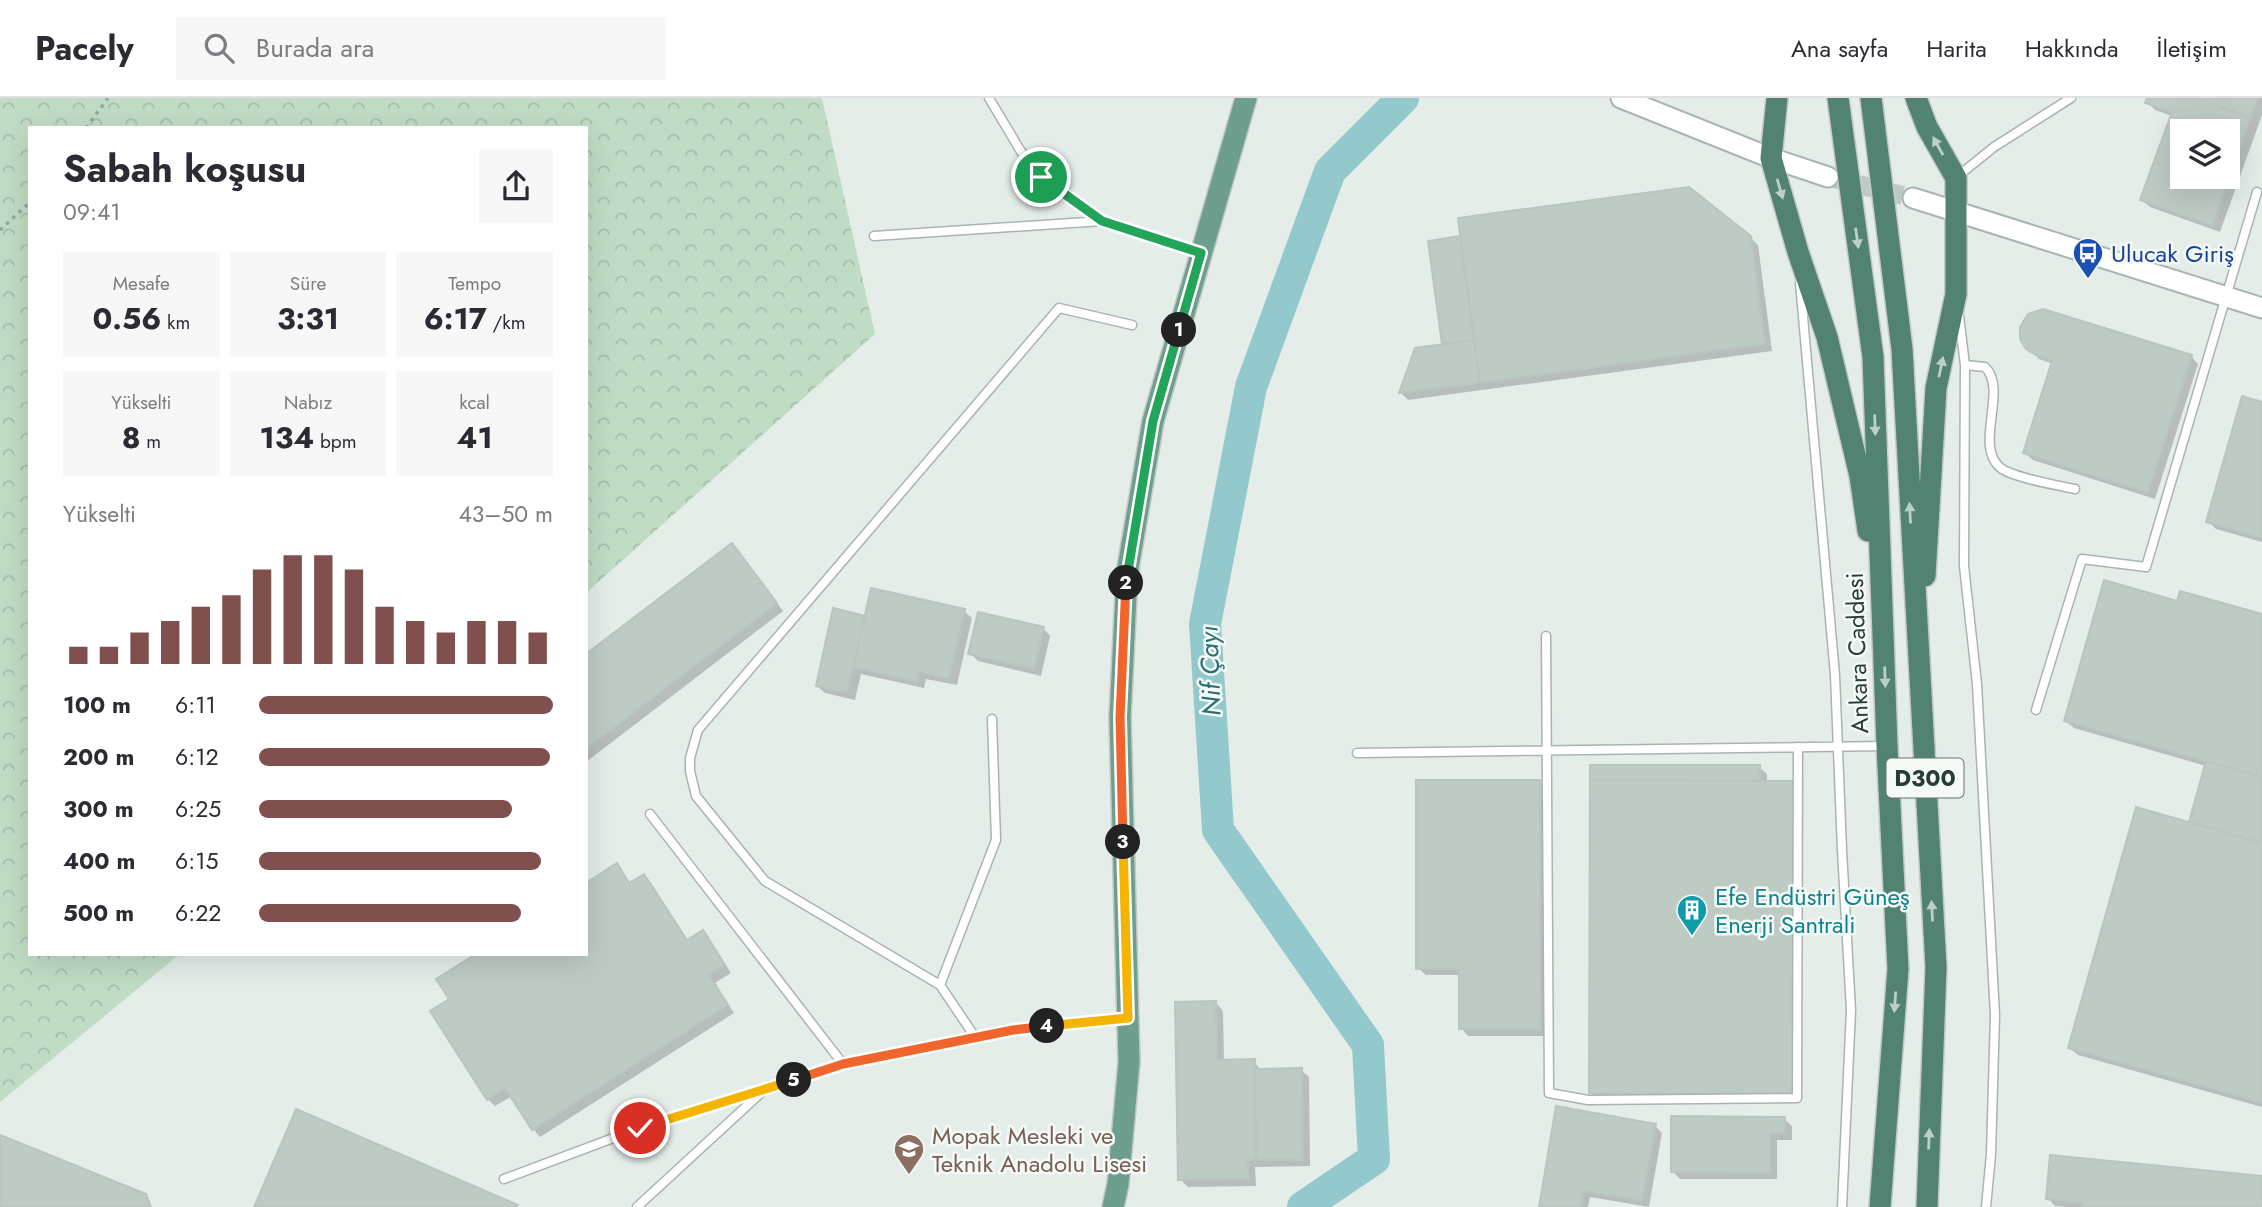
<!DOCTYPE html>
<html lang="tr">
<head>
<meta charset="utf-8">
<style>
	body { margin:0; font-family:Jost,sans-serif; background:#f7f7f7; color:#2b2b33; height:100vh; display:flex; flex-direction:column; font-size:26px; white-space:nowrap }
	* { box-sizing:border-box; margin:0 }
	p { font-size:23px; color:#7c7c81 }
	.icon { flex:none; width:38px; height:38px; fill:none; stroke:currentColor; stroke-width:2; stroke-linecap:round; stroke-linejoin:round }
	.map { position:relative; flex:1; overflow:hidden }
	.panel { position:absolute; left:28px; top:28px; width:560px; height:830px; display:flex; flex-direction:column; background:#fff; border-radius:0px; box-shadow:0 7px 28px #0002 }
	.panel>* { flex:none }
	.controls { position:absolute; left:2170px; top:21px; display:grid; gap:14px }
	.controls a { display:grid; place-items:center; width:70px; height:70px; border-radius:0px; background:#fff; box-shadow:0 7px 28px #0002; font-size:35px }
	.pin { position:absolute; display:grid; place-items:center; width:60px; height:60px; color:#fff; margin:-30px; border:4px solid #fff; border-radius:50%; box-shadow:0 2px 7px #0007 }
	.km { position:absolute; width:35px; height:35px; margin:-18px; border-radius:50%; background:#222; color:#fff; font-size:19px; line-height:35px; text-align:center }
	.round { display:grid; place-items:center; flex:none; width:74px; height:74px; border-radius:0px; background:#f7f7f7 }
	.head { display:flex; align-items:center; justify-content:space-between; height:119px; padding:0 35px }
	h1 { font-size:38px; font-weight:700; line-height:52px }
	.figures { display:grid; grid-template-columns:repeat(3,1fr); gap:10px; height:119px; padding:7px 35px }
	.figures div { display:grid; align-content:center; border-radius:0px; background:#f7f7f7; text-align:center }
	.figures b { font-size:30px; font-weight:700 }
	.figures small { font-size:19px; font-weight:400 }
	.figures p { font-size:19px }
	.chart { height:196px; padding:14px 35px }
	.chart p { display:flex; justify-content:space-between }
	.chart svg { width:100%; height:126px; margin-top:7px; stroke:#7f504d; stroke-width:6 }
	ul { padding:0 35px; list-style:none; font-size:23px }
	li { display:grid; grid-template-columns:112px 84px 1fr; align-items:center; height:52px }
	li i { height:18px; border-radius:9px; background:#7f504d }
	header { display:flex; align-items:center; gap:42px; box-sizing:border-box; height:98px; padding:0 35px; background:#fff; border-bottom:2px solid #e1e1e2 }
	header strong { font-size:33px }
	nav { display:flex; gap:38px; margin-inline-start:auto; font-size:24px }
	.search { width:490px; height:63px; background:#f7f7f7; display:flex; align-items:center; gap:18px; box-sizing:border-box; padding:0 24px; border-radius:0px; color:#7c7c81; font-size:26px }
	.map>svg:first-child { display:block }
	.forest { fill:url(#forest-crowns) }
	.shadow { fill:#0003; fill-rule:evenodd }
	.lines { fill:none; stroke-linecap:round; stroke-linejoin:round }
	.river { stroke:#93c9cc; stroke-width:32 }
	.building { fill:#becbc4; stroke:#b8c6bf; stroke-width:2; fill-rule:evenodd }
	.tertiary-tunnel { stroke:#bfcac5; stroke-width:19; stroke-dasharray:19 10; stroke-linecap:butt }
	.service-casing { stroke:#a8b5af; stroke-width:11 }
	.tertiary-casing { stroke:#a8b5af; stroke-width:23 }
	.primary-casing { stroke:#c2c9c6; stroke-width:24 }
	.trunk-casing { stroke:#c2c9c6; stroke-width:24 }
	.path { stroke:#89ad9e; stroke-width:3.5; stroke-dasharray:3.5 5; stroke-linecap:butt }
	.service { stroke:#fff; stroke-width:8 }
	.tertiary { stroke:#fff; stroke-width:19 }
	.primary { stroke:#6e9e8d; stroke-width:21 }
	.trunk { stroke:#528272; stroke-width:21 }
	.oneway { fill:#bdd0c8 }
	.split-1-casing { stroke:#fff; stroke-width:14 }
	.split-2-casing { stroke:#fff; stroke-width:14 }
	.split-3-casing { stroke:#fff; stroke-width:14 }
	.split-4-casing { stroke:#fff; stroke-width:14 }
	.split-5-casing { stroke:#fff; stroke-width:14 }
	.split-6-casing { stroke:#fff; stroke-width:14 }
	.split-1 { stroke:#22a559; stroke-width:9 }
	.split-2 { stroke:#22a559; stroke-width:9 }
	.split-3 { stroke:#f0652b; stroke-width:9 }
	.split-4 { stroke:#f5b400; stroke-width:9 }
	.split-5 { stroke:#f0652b; stroke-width:9 }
	.split-6 { stroke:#f5b400; stroke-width:9 }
	.labels { text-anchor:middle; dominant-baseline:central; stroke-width:5; stroke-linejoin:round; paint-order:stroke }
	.shield { fill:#f6faf7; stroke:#64766f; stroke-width:2 }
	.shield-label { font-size:23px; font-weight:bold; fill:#263d35 }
	.transit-label { font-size:24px; fill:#164399; stroke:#f6faf7; text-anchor:start }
	.street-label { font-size:24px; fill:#263d35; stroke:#f6faf7 }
	.culture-label { font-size:24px; fill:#0d838f; stroke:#f6faf7; text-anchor:start }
	.education-label { font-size:24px; fill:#785e54; stroke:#f6faf7; text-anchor:start }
	.water-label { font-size:26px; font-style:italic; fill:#266f74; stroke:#f6faf7 }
</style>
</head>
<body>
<header>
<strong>Pacely</strong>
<div class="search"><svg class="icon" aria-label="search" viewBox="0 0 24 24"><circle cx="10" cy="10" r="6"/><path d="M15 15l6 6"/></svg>Burada ara</div>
<nav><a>Ana sayfa</a><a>Harita</a><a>Hakkında</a><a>İletişim</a></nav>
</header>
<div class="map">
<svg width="2262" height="1109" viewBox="0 0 2262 1109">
	<defs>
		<pattern id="forest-crowns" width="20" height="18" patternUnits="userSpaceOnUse" patternTransform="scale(1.75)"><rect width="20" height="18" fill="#c1dcc5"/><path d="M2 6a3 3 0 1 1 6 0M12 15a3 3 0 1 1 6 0" fill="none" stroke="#a6beaa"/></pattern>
	</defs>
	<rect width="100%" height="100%" fill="#e5ede9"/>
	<path class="forest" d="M0,0H822L875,236L586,495V30H30V856H180L0,1004Z"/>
	<path class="shadow" d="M2148,0H2262V17L2220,134L2150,109L2142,102L2172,18L2155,12L2147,4ZM2182,33H2228V79H2182Z
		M1750,139L1758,147L1772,253L1408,302L1401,295L1416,251L1444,247L1430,144L1462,140Z
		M2031,253L2191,258L2198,266L2155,401L2033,362L2025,355L2053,266L2039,261Z
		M2262,305V444L2216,431L2208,423Z
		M739,455L783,513L586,664V559Z
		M2178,505L2262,518V1009L2078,957L2070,950L2190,726L2206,668L2074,630L2066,623Z
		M964,513L972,520L957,587L926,581L924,590L861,576L855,602L825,595L817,588L866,520Z
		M1043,530L1050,538L1041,578L978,563L970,555Z
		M1759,669L1767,676V684L1801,692L1800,1003L1598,1002L1591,995Z
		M1539,683L1547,691V938H1468L1461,930V877H1426L1418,870Z
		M617,768L631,786L644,778L651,785L688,843L702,834L710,842L731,875L715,885L734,915L540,1039L533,1031L512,998L495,1008L488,1001L451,901L438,882L479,856H586Z
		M1216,905L1223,913L1224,964L1254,963L1261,973L1301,972L1309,979L1310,1068L1255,1069L1256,1088L1188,1089L1180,1081Z
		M1784,1021L1792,1028V1042H1777V1081H1680L1672,1073Z
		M1655,1028L1662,1035L1649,1109L1590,1099L1588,1109H1540Z
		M2262,1080V1109H2066L2055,1108L2048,1100Z"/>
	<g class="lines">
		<path class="river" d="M1303,1109L1374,1061L1368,947L1218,732L1205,526L1251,289L1330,73L1403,0"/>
	</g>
	<path class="building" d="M2147,0H2196L2251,20L2212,128L2140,102L2172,14L2145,5ZM2182,33H2228V79H2182Z
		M2196,0H2258L2251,20Z
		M1689,89L1751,138L1765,246L1480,285L1458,120Z
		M1460,138L1474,242L1442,246L1428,143Z
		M2043,211L2192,257L2148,395L2023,355L2052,263L2036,257L2026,251L2020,241V229L2028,216Z
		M1474,242L1480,285L1399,295L1415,250Z
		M2242,298L2262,304V440L2206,424Z
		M732,445L777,505L586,651V556Z
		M2104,482L2177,503L2180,493L2262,516V679L2064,623Z
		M871,490L965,511L949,581L919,574L917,584L853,569Z
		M833,510L865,518L847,595L816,588Z
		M978,514L1044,529L1034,571L968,556Z
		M2206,663L2262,679V745L2189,724Z
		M1590,667H1760V683L1590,682Z
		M1416,682H1540V931H1459V871H1416Z
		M1590,682L1794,683L1793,996L1589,995Z
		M2136,709L2262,745V1005L2068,950Z
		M617,765L629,785L644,776L687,842L703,832L725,867L709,877L728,907L532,1032L505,990L487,1002L430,913L449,901L436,881L476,856H586V785Z
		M1216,903L1217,962L1255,961L1256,1062H1248L1249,1081L1178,1082L1175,904Z
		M1302,970L1303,1062H1256L1255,971Z
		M1556,1008L1656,1026L1642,1103L1583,1093L1580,1109H1539Z
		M296,1011L518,1107L517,1109H254Z
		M1671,1018L1785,1019V1035H1770V1075L1671,1074Z
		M0,1037L146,1096L151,1109H0Z
		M2050,1057L2262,1078V1109H2081L2082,1105L2046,1101Z"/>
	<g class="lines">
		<path class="tertiary-tunnel" d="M1828,79L1913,100"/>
		<g class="service-casing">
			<path id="service" d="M989,0L1020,52L1041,79L1102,123
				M1958,78L1994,49L2071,0
				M874,138L1102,123L1201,155
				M1800,185L1835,577L1842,752L1851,912L1842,1109
				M1959,218L1965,267L1964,468L1977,586L1995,917L1991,1056L1986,1109
				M1965,267L1985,269C2009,292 1972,350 2002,371C2016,380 2056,387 2075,391
				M1546,538L1549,995L1588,1002L1797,1000L1798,649
				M2036,612L2082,461L2146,469L2257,94
				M1357,655L1887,648
				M650,716L843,966
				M940,887L996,742L992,621
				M975,939L940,887L765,783L696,698L690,673V660L698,632L1059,210L1132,227
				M504,1081L640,1030L843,966L1013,932L1125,921
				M637,1109L764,992"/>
		</g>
		<g class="tertiary-casing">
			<path id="tertiary" d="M1621,0L1771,60L1828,79
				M1913,100L2262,210"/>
		</g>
		<g class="primary-casing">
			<path id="primary" d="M1113,1109L1118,1086L1129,964L1120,619L1127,476L1153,323L1246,0"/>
		</g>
		<g class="trunk-casing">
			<path id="trunk" d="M1777,0L1771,60L1798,154L1827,239L1860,378L1868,433
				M1838,0L1873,259L1887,648L1898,871L1880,1109
				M1871,0L1902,251L1936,869L1927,1109
				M1916,0L1927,29L1956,80V196L1936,290L1925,478"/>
		</g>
		<path class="path" d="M86,30L108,0
			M0,132L30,104"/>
		<use href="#service" class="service"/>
		<use href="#tertiary" class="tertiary"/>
		<use href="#primary" class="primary"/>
		<use href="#trunk" class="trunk"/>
	</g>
	<defs><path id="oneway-solid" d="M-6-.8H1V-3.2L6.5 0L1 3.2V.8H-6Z" transform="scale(1.75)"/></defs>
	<g class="oneway">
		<use href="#oneway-solid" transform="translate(1938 48) rotate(-119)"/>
		<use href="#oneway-solid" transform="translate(1780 91) rotate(74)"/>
		<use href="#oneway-solid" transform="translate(1857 140) rotate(82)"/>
		<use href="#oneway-solid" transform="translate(1941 269) rotate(-78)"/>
		<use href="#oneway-solid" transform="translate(1875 327) rotate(88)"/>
		<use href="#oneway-solid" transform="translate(1910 415) rotate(-93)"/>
		<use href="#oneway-solid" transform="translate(1885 579) rotate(88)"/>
		<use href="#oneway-solid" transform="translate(1932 813) rotate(-93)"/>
		<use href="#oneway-solid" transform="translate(1895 904) rotate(94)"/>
		<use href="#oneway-solid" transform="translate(1929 1041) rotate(-88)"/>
	</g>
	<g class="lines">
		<g class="split-1-casing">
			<path id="split-1" d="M1041,79L1102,123L1201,155L1179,232"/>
		</g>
		<g class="split-2-casing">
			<path id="split-2" d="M1126,485L1153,323L1179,232"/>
		</g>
		<g class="split-3-casing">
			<path id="split-3" d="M1123,744L1120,619L1126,485"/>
		</g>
		<g class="split-4-casing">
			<path id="split-4" d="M1047,928L1128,920L1123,744"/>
		</g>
		<g class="split-5-casing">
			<path id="split-5" d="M794,982L843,966L1013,932L1047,928"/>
		</g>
		<g class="split-6-casing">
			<path id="split-6" d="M640,1030L794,982"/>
		</g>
		<use href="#split-1" class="split-1"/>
		<use href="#split-2" class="split-2"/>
		<use href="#split-3" class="split-3"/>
		<use href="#split-4" class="split-4"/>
		<use href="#split-5" class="split-5"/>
		<use href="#split-6" class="split-6"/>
	</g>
	<defs>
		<g id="bus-pin" transform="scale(1.575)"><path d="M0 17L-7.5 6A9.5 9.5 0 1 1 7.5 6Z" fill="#1a4fb4" stroke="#f6faf7"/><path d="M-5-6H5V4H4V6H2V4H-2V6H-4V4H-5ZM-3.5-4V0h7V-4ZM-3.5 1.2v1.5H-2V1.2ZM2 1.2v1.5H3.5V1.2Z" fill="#fff"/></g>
		<g id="building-pin" transform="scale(1.575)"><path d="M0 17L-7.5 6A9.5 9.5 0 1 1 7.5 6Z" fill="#0f9aa8" stroke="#f6faf7"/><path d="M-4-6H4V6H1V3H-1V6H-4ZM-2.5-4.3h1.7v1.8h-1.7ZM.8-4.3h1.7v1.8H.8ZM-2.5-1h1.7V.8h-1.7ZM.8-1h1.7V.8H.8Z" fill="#fff"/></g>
		<g id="school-pin" transform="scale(1.575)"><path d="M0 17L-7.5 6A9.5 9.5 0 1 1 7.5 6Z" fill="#8d6e63" stroke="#f6faf7"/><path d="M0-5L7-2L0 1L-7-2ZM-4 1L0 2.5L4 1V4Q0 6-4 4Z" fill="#fff"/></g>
	</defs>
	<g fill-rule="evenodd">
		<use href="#bus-pin" x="2088" y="155"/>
		<use href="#building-pin" x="1692" y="812"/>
		<use href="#school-pin" x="909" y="1051"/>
	</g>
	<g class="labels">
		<rect class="shield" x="1886.5" y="660.5" width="77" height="39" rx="5"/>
		<g class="shield-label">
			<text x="1925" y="680">D300</text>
		</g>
		<g class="transit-label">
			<text x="2111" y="155">Ulucak Giriş</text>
		</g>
		<g class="street-label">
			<text transform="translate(1857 555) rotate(-92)">Ankara Caddesi</text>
		</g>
		<g class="culture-label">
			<text x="1715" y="798">Efe Endüstri Güneş<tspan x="1715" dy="28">Enerji Santrali</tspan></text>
		</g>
		<g class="education-label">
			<text x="932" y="1037">Mopak Mesleki ve<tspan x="932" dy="28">Teknik Anadolu Lisesi</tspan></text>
		</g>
		<g class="water-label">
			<text transform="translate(1210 573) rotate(-92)">Nif Çayı</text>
		</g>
	</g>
</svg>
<div class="controls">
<a><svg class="icon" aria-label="layers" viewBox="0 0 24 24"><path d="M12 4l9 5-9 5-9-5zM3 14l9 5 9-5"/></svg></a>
</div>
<div class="pin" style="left:1041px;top:79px;background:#1e9e55"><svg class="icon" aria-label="arrive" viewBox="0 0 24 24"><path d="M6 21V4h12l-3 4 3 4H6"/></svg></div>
<div class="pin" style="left:640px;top:1030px;background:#d93025"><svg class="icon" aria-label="check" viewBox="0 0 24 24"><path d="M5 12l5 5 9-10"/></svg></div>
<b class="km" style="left:1179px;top:232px">1</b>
<b class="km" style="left:1126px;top:485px">2</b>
<b class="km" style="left:1123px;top:744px">3</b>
<b class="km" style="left:1047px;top:928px">4</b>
<b class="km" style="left:794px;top:982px">5</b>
<section class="panel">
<div class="head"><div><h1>Sabah koşusu</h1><p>09:41</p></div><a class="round"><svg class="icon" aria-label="share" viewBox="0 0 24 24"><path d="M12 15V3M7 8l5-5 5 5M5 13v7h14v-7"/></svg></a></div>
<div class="figures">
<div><p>Mesafe</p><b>0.56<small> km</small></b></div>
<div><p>Süre</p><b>3:31</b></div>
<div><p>Tempo</p><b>6:17<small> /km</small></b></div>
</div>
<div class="figures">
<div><p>Yükselti</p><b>8<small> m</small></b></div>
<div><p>Nabız</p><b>134<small> bpm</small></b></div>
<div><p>kcal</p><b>41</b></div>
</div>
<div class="chart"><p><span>Yükselti</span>43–50 m</p>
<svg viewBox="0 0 160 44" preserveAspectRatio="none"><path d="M5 44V38M15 44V38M25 44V33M35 44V29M45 44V24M55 44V20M65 44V11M75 44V6M85 44V6M95 44V11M105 44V24M115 44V29M125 44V33M135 44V29M145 44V29M155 44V33"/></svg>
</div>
<ul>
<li><b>100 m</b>6:11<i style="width:100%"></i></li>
<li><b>200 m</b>6:12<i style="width:99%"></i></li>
<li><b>300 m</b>6:25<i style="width:86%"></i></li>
<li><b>400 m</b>6:15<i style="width:96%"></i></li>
<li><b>500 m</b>6:22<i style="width:89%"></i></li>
</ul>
</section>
</div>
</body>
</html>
